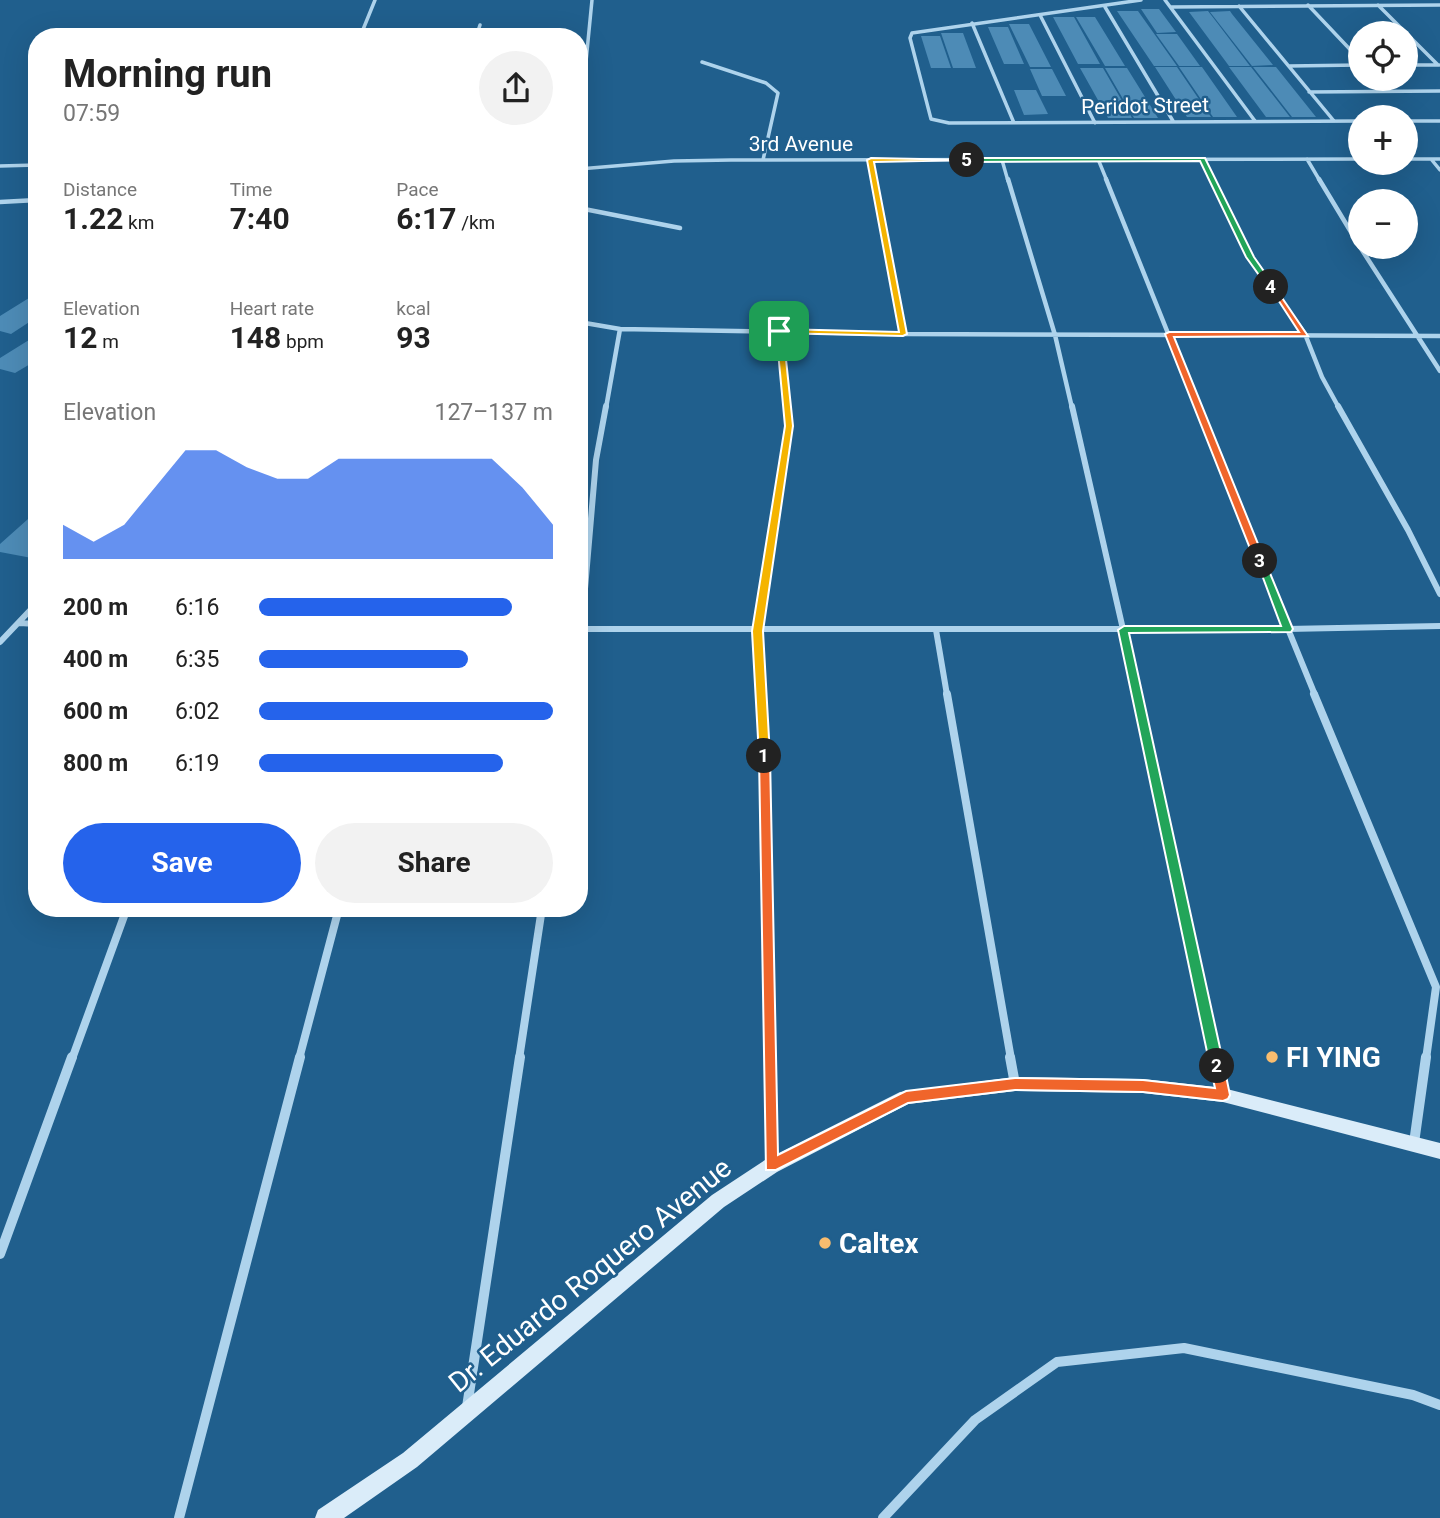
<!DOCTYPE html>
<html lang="en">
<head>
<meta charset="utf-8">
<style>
	body { margin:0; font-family:Roboto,sans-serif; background:#f2f2f2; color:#222; height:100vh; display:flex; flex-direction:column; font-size:26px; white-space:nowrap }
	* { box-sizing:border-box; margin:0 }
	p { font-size:23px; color:#767676 }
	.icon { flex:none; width:38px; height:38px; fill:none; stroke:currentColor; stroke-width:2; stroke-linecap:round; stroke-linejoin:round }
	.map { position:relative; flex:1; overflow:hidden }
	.details { position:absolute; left:28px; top:28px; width:560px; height:889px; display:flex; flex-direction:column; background:#fff; border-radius:28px; box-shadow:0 7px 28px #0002 }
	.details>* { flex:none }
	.controls { position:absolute; left:1348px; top:21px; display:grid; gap:14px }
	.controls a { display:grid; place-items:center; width:70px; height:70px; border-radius:50%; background:#fff; box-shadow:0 7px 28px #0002; font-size:35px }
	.pin { position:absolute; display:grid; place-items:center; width:60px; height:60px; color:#fff; margin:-30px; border-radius:14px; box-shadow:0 4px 10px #0006 }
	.km { position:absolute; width:35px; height:35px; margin:-18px; border-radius:50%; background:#222; color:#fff; font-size:19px; line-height:35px; text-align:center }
	.round { display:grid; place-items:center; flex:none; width:74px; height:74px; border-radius:37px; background:#f2f2f2 }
	.head { display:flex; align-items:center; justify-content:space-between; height:119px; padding:0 35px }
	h1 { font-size:38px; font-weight:700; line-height:52px }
	.stats { display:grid; grid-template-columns:repeat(3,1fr); gap:10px; height:119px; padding:7px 35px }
	.stats div { display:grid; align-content:center }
	.stats b { font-size:30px; font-weight:700 }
	.stats small { font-size:19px; font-weight:400 }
	.stats p { font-size:19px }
	.chart { height:196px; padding:14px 35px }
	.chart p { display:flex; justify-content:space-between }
	.chart svg { width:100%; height:126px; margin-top:7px; fill:#2563eb; opacity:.7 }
	.action { display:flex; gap:14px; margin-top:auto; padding:14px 35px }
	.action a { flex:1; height:80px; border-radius:42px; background:#2563eb; color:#fff; font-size:28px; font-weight:700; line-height:80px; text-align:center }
	.action a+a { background:#f2f2f2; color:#222 }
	ul { padding:0 35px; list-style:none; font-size:23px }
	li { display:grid; grid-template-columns:112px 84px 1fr; align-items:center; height:52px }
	li i { height:18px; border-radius:9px; background:#2563eb }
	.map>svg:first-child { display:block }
	.building { fill:#4d8bb6 }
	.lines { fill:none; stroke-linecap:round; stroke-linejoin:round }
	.street-far4 { stroke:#aed3ec; stroke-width:3.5 }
	.street-far3 { stroke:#aed3ec; stroke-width:4.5 }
	.street-far2 { stroke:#aed3ec; stroke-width:6 }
	.street-far1 { stroke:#aed3ec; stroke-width:8 }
	.street { stroke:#aed3ec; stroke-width:10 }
	.secondary { fill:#daecf9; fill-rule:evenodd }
	.split-1 { fill:#f5b400; stroke:#fff; stroke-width:2 }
	.split-2 { fill:#f0652b; stroke:#fff; stroke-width:2 }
	.split-3 { fill:#22a559; stroke:#fff; stroke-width:2 }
	.split-4 { fill:#f0652b; stroke:#fff; stroke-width:2 }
	.split-5 { fill:#22a559; stroke:#fff; stroke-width:2 }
	.split-6 { fill:#f5b400; stroke:#fff; stroke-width:2 }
	.poi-dot { fill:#f9bd6f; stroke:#205f8d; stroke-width:2.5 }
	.labels { text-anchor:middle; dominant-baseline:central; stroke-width:5; stroke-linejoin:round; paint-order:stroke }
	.far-street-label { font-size:21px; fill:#fff; stroke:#205f8d }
	.near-poi-label { font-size:28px; font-weight:bold; fill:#fff; stroke:#205f8d; text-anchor:start }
	.near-street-label { font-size:28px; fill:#fff; stroke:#205f8d }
</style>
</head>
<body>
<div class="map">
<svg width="1440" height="1518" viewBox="0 0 1440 1518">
	<rect width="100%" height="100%" fill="#205f8d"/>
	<path class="building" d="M1141,9H1159L1176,32L1157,33Z
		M1117,11H1138L1177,66H1154Z
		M1208,11L1215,20L1250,66H1229L1189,12Z
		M1230,11L1232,14L1273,65L1252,66L1210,12Z
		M1053,17H1074L1100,64H1078Z
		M1076,17H1095L1125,66H1105Z
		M1009,24H1029L1051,67H1030Z
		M988,27H1008L1024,64H1004Z
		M941,33H963L976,68H953Z
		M1156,34H1177L1200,66H1179Z
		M921,36H940L951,68H931Z
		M1155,67H1177L1211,117H1187Z
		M1179,67H1202L1237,117H1213Z
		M1229,67H1251L1290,117H1266Z
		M1253,67H1276L1316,117H1292Z
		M1080,68H1103L1132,118H1108Z
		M1105,68H1127L1158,118H1134Z
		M1030,69H1052L1066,96H1042Z
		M1014,90H1036L1048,114L1024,115Z
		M37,293V317L11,334L0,331V316Z
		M37,335V360L15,373L0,369V358Z
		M37,511V559L0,552V544Z"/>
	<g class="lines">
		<path class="street-far4" d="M1141,0L912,33L910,38L931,119L949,123L1360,121
			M1165,0L1255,121
			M1308,5L1360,60
			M1378,5L1438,65
			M1239,6L1334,121
			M1105,7L1173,121
			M1171,7L1440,5
			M1040,15L1095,123
			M972,23L1014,123
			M360,37L375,0
			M476,37L480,25
			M702,62L766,83L778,93L763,160
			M1405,65H1439
			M1289,66L1360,65
			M579,86L584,82L592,0
			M1309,92L1440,91
			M1405,121H1440
			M1098,159L1107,181
			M1203,159L1213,181
			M1307,159L1320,181
			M1405,159H1440
			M1431,159L1440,170
			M871,160L875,181
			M1002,160L1008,181
			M0,166L37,165
			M579,169L674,161L731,160L1360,159"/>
		<path class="street-far3" d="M874,179L903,334
			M1008,179L1055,335L1072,408
			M1106,179L1198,408
			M1213,179L1250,257L1305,334L1322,377L1339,408
			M1319,179L1360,247
			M0,202L37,200
			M579,208L680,228
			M1360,247L1440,371
			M579,322L620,329L903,334L1440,336
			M779,331L787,408
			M606,408L620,329"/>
		<path class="street-far2" d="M1072,406L1138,695
			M1197,406L1315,695
			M1338,406L1408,530L1440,594
			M19,623L37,624
			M579,629H1287L1440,626
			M936,630L947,695
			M0,642L37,603
			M579,659L596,460L606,406
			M761,695L757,631L789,426L787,406"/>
		<path class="street-far1" d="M761,694L767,797L770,1059
			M947,694L1011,1059
			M1138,694L1216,1059
			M1314,694L1436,987L1426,1059
			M72,1059L127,908
			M299,1059L339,908
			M519,1059L542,908"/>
		<path class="street" d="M770,1057L771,1165
			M1010,1057L1015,1084
			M1215,1057L1223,1094
			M1414,1143L1426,1057
			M0,1254L72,1057
			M467,1407L520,1057
			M179,1518L300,1057
			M883,1518L975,1420L1057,1362L1184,1348L1413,1395L1440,1405"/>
		<path class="secondary" d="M1015,1077L1143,1079L1223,1088L1440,1143V1159L1223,1102L1143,1093L1015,1091L908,1104L777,1172L724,1207L417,1467L344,1518H315L318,1510L403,1453L712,1195L765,1160L900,1092Z"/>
	</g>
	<path class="split-1" d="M776,330L783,331L793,426L763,631L770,756L764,760L759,756L752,631L785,426Z"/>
	<path class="split-2" d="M764,752L770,756L778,1155L906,1091L1015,1078L1143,1080L1215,1088L1210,1066L1217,1060L1224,1066L1230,1095L1228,1099L1223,1101L1143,1092L1015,1090L908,1103L776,1170H766L759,756Z"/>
	<path class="split-3" d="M1256,559L1265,561L1293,629L1291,632L1129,633L1224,1066L1217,1072L1210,1066L1118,630L1124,626H1281Z"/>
	<path class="split-4" d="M1269,286H1274L1308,336L1174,337L1265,561L1260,564L1255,561L1165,334L1169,332H1299Z"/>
	<path class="split-5" d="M965,158H1205L1254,257L1275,287L1269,289L1246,257L1200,161L967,162Z"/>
	<path class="split-6" d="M871,158L970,160L874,162L907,334L903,336L776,333L779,329L899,332L867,160Z"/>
	<g class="poi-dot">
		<circle cx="1272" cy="1057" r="7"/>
		<circle cx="825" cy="1243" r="7"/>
	</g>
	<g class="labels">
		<g class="far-street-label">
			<text transform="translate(1145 106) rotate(-1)">Peridot Street</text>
			<text x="801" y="144">3rd Avenue</text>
		</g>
		<g class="near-poi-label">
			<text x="1286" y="1057">FI YING</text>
			<text x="839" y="1243">Caltex</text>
		</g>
		<g class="near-street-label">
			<text transform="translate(590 1275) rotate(-39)">Dr. Eduardo Roquero Avenue</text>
		</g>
	</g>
</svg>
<div class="controls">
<a><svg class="icon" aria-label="locate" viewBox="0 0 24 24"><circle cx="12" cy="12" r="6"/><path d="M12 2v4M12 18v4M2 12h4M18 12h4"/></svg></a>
<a>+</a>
<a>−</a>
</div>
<div class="pin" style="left:779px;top:331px;background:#1e9e55"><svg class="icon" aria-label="arrive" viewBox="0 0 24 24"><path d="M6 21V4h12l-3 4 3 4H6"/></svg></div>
<b class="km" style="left:764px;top:756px">1</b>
<b class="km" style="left:1217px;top:1066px">2</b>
<b class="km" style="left:1260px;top:561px">3</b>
<b class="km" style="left:1271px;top:287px">4</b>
<b class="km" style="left:967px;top:160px">5</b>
<section class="details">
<div class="head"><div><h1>Morning run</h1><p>07:59</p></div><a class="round"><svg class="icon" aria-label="share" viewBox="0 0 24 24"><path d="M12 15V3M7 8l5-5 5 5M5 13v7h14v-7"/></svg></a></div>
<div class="stats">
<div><p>Distance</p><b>1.22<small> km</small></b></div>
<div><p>Time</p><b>7:40</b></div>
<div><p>Pace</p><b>6:17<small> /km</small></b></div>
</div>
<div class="stats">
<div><p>Elevation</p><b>12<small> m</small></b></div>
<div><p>Heart rate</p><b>148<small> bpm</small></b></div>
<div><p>kcal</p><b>93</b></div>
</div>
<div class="chart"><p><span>Elevation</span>127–137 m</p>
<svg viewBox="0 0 160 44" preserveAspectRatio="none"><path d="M0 44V32L10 38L20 32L30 19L40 6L50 6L60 12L70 16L80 16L90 9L100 9L110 9L120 9L130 9L140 9L150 19L160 32V44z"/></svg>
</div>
<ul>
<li><b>200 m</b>6:16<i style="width:86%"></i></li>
<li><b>400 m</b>6:35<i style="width:71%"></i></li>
<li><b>600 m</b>6:02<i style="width:100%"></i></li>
<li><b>800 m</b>6:19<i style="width:83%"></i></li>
</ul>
<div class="action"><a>Save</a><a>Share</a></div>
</section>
</div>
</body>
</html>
